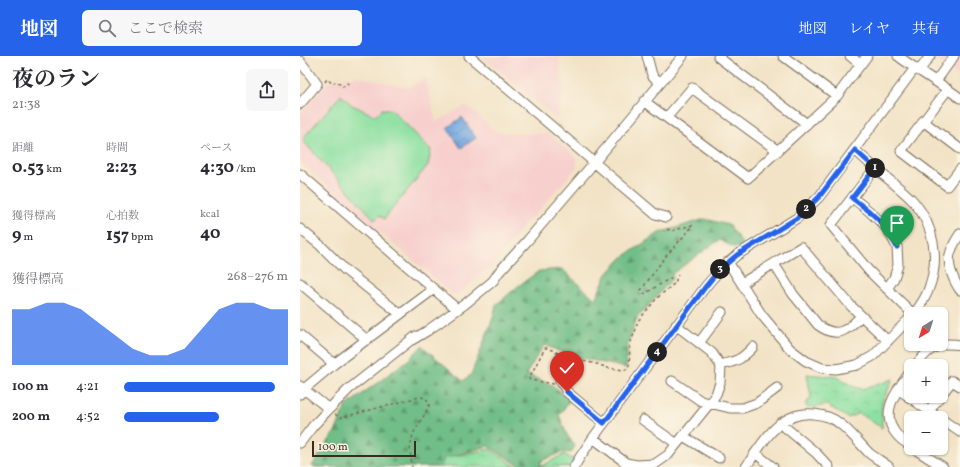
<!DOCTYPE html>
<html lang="ja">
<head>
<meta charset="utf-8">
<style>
	body { margin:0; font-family:Vollkorn,"Noto Serif JP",serif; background:#f7f7f7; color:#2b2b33; height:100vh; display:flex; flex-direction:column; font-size:15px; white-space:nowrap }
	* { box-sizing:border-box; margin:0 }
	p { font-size:13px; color:#7c7c81 }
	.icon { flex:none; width:22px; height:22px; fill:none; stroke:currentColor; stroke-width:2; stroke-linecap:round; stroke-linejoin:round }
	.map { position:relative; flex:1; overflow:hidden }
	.sheet { display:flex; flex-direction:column; background:#fff; width:300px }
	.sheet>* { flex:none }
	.needle { width:26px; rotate:218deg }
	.controls { position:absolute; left:604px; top:251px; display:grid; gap:8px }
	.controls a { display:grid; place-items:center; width:44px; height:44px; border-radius:6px; background:#fff; box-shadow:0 1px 3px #0004; font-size:20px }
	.scale { position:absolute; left:12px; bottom:10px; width:104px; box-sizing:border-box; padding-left:4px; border:2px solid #3b2a1e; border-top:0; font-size:11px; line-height:14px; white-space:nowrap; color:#3b2a1e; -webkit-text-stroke:3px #fcf5e5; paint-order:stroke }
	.pin { position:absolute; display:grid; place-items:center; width:34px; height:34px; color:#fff; margin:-41px -17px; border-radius:50% 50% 50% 0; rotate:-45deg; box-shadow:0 0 4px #0007 }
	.pin .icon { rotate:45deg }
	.km { position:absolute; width:20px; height:20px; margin:-10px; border-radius:50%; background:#222; color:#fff; font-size:11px; line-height:20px; text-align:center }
	.round { display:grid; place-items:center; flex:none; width:42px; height:42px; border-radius:6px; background:#f7f7f7 }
	.head { display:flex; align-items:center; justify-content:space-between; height:68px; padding:0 12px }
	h1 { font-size:22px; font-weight:700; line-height:30px }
	.figures { display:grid; grid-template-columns:repeat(3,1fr); gap:6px; height:68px; padding:4px 12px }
	.figures div { display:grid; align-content:center }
	.figures b { font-size:17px; font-weight:700 }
	.figures small { font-size:11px; font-weight:400 }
	.figures p { font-size:11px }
	.chart { height:112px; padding:8px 12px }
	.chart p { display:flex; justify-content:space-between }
	.chart svg { width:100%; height:72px; margin-top:4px; fill:#2563eb; opacity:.7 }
	ul { padding:0 12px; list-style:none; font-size:13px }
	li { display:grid; grid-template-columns:64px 48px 1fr; align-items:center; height:30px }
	li i { height:10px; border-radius:5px; background:#2563eb }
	header { display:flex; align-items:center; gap:24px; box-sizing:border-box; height:56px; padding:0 20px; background:#2563eb; color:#fff }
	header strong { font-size:19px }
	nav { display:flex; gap:22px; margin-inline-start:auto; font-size:14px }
	.search { width:280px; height:36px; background:#f7f7f7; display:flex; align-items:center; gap:10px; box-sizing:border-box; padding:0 14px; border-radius:6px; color:#7c7c81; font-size:15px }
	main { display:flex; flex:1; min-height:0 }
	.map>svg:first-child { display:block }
	.built { fill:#f7d0cd }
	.grass { fill:#8de0a2; stroke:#648560 }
	.forest { fill:url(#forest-firs); stroke:#567453 }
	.park { fill:url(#park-crowns); stroke:#648560 }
	.water { fill:url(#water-waves); stroke:#56687f }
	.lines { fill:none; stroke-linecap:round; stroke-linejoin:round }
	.minor-casing { stroke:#7b6b59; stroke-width:11 }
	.path { stroke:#7b6b59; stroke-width:1.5; stroke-dasharray:3 3; stroke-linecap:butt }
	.minor { stroke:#fff; stroke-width:9 }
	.route-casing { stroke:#fff; stroke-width:8 }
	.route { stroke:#2563eb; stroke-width:5 }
</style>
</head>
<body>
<header>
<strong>地図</strong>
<div class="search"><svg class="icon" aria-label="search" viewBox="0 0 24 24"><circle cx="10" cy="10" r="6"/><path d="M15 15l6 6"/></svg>ここで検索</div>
<nav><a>地図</a><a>レイヤ</a><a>共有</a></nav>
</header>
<main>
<section class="sheet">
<div class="head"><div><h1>夜のラン</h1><p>21:38</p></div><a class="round"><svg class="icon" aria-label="share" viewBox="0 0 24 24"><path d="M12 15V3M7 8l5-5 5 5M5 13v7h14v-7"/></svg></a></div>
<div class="figures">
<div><p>距離</p><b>0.53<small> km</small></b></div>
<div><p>時間</p><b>2:23</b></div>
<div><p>ペース</p><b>4:30<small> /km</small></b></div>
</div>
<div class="figures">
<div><p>獲得標高</p><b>9<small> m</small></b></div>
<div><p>心拍数</p><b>157<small> bpm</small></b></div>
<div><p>kcal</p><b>40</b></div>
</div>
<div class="chart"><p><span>獲得標高</span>268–276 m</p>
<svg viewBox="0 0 160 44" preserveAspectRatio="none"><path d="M0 44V10L10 10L20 6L30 6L40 10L50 18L60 26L70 34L80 38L90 38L100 34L110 22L120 10L130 6L140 6L150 10L160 10V44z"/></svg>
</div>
<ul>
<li><b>100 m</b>4:21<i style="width:92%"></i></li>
<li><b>200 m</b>4:52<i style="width:58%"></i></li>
</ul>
</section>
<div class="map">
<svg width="660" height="411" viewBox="0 0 660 411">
	<defs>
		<pattern id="forest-firs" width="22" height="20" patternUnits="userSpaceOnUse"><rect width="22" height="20" fill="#72be88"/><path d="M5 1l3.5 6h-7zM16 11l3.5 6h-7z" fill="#5f9b6f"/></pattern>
		<pattern id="park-crowns" width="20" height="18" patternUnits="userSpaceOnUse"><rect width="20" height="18" fill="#8de0a2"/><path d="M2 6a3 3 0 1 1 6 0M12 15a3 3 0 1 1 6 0" fill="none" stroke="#7bc08b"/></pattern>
		<pattern id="water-waves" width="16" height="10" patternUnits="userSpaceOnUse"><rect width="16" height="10" fill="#72a7e0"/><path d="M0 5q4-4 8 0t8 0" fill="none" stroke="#5f88b5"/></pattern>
	</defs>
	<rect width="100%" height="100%" fill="#fcf5e5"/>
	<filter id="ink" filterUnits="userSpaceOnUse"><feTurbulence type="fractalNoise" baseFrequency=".025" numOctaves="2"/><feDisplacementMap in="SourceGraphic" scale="8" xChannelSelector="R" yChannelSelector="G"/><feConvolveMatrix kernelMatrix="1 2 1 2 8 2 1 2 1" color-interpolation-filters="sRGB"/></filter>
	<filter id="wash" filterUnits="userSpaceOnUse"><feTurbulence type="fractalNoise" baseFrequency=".012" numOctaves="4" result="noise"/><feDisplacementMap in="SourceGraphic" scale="16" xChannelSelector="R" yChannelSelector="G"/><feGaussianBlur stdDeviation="0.9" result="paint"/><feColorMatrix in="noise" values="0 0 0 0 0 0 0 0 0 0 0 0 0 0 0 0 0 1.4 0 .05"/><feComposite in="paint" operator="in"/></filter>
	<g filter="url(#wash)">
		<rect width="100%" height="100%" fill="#f2e3c6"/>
		<path class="built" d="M182,0H261L259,2L262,22L264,30L257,63Z
			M634,0H660V29L657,19L633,1Z
			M57,20L108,32L126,22L136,66L166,49L198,77L249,78L277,102V111L233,161L227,165L216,179L214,183L188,213L157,238H152L0,106V58L28,26Z"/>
		<path class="grass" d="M41,39L52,49L76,60L82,53L92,54L131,94L128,109L84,163L79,159L75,164L4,86V81Z"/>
		<path class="forest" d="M405,163L429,169L443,189L435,192L419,184L372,218L373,222L337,262L328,287L326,312L269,299L244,289L226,318L254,330L270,344L259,359L267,379L275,390L271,397L263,396L241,405V411H222L188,390L146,402L143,411H13L12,410L36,374L46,350L108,304L122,290L163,325L171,319L193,262L196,249L217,231L239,215L262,213L295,243L307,218L323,201L359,177Z"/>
		<path class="park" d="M507,318L538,321L552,330L561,333L570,331L593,323L582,347V372L559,357L548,362L527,349L508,352L505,349L511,341Z
			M190,393L217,411H141L144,402Z
			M264,398L274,404L271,411H240Z"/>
		<path class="water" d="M162,61L176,82L161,92L147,72Z"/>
	</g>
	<g filter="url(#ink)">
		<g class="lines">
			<g class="minor-casing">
				<path id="minor" d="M169,0L355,158L366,161
					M347,0L352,19L360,27
					M419,0L418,1L507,68
					M483,0L537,40
					M550,0L560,8
					M598,0C618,15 640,27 660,42
					M0,5L17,28L0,48
					M619,15L630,0
					M636,25L654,0
					M648,33L601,95L647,130L660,113
					M344,45L448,122L537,40L567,0
					M367,61L392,32L478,95
					M623,65L660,93
					M555,94C567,105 579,116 592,126C599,132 608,139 614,146C634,170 640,203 629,232C626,242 620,250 614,258
					M575,112L531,169L569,215L613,258
					M0,118L157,253
					M553,142L569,155L587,172L597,191L598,209L594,222L587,233
					M0,173L20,189L45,214L100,258
					M660,178C656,184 653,189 651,195C646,207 653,224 660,234
					M428,206L461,258L490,293L506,305L522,312L536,313L557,309L573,300L611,261
					M474,208L493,238L518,269C537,283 547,275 561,260
					M0,227L67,284
					M442,227L501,191L551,250L588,285
					M0,279L34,308
					M112,284L127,275L165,248L193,225L199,216L228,184L287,115L383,0
					M399,287L422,256
					M420,309C437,305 441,304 453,291
					M615,310C623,300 633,288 647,288C651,288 656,288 660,289
					M611,315C597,334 578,357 597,379C600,383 606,387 611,390
					M260,324L267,336L304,367
					M372,325L401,345L430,352H443L457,347L477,332
					M0,330L29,353
					M598,333L629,355
					M0,338L4,333L34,308L134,233
					M641,339L652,325L660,330
					M639,362L629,355L640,340
					M641,363L660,376
					M343,364L377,388
					M480,367L516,397L529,411
					M383,380L419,402
					M293,382L326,407L337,409L355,408L368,399L410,347L416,338L420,327L421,310L412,297L376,269
					M0,387L13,370L29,353L49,333L116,280
					M613,392L643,411
					M455,397L473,411
					M274,411L280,401L293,382L406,230L419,215L437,199L497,162L519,141L615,12
					M446,411C462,387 480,354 514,358C523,359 532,361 539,367C550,375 559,387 569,397C575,402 583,406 589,411"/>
			</g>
			<path class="path" d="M25,26L27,23L33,28L36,25L43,31L47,27L51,30
				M367,173L372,175L392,169L393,170L365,201L339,237L341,240L374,220
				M254,328L230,324L229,322L245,292H248L268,302L297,308L308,312L324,314L329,312L330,288L336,273L338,265L357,242L375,227L378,218
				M35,358L40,362L44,361L119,341C124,341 126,342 129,346V351L113,378L110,393L112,411"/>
			<use href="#minor" class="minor"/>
		</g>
	</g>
	<g class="lines" filter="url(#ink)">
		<g class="route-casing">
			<path id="route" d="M267,336L304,367L406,230L419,214L437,199L497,162L519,141L555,94L575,112L552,142L569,155L587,172L597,191"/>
		</g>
		<use href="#route" class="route"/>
	</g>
</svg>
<div class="controls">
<a><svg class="needle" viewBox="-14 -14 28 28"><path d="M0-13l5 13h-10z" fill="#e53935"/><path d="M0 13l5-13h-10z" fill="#7c7c81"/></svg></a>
<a>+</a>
<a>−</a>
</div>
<div class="scale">100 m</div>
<div class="pin" style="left:597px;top:191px;background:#1e9e55"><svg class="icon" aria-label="arrive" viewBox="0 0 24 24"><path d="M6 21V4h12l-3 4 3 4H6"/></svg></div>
<div class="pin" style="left:267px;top:336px;background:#d93025"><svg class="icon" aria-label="check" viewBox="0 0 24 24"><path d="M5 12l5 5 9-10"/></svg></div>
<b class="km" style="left:575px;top:112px">1</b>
<b class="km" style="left:506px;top:153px">2</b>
<b class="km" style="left:420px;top:213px">3</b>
<b class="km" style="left:357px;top:296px">4</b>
</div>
</main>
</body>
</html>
